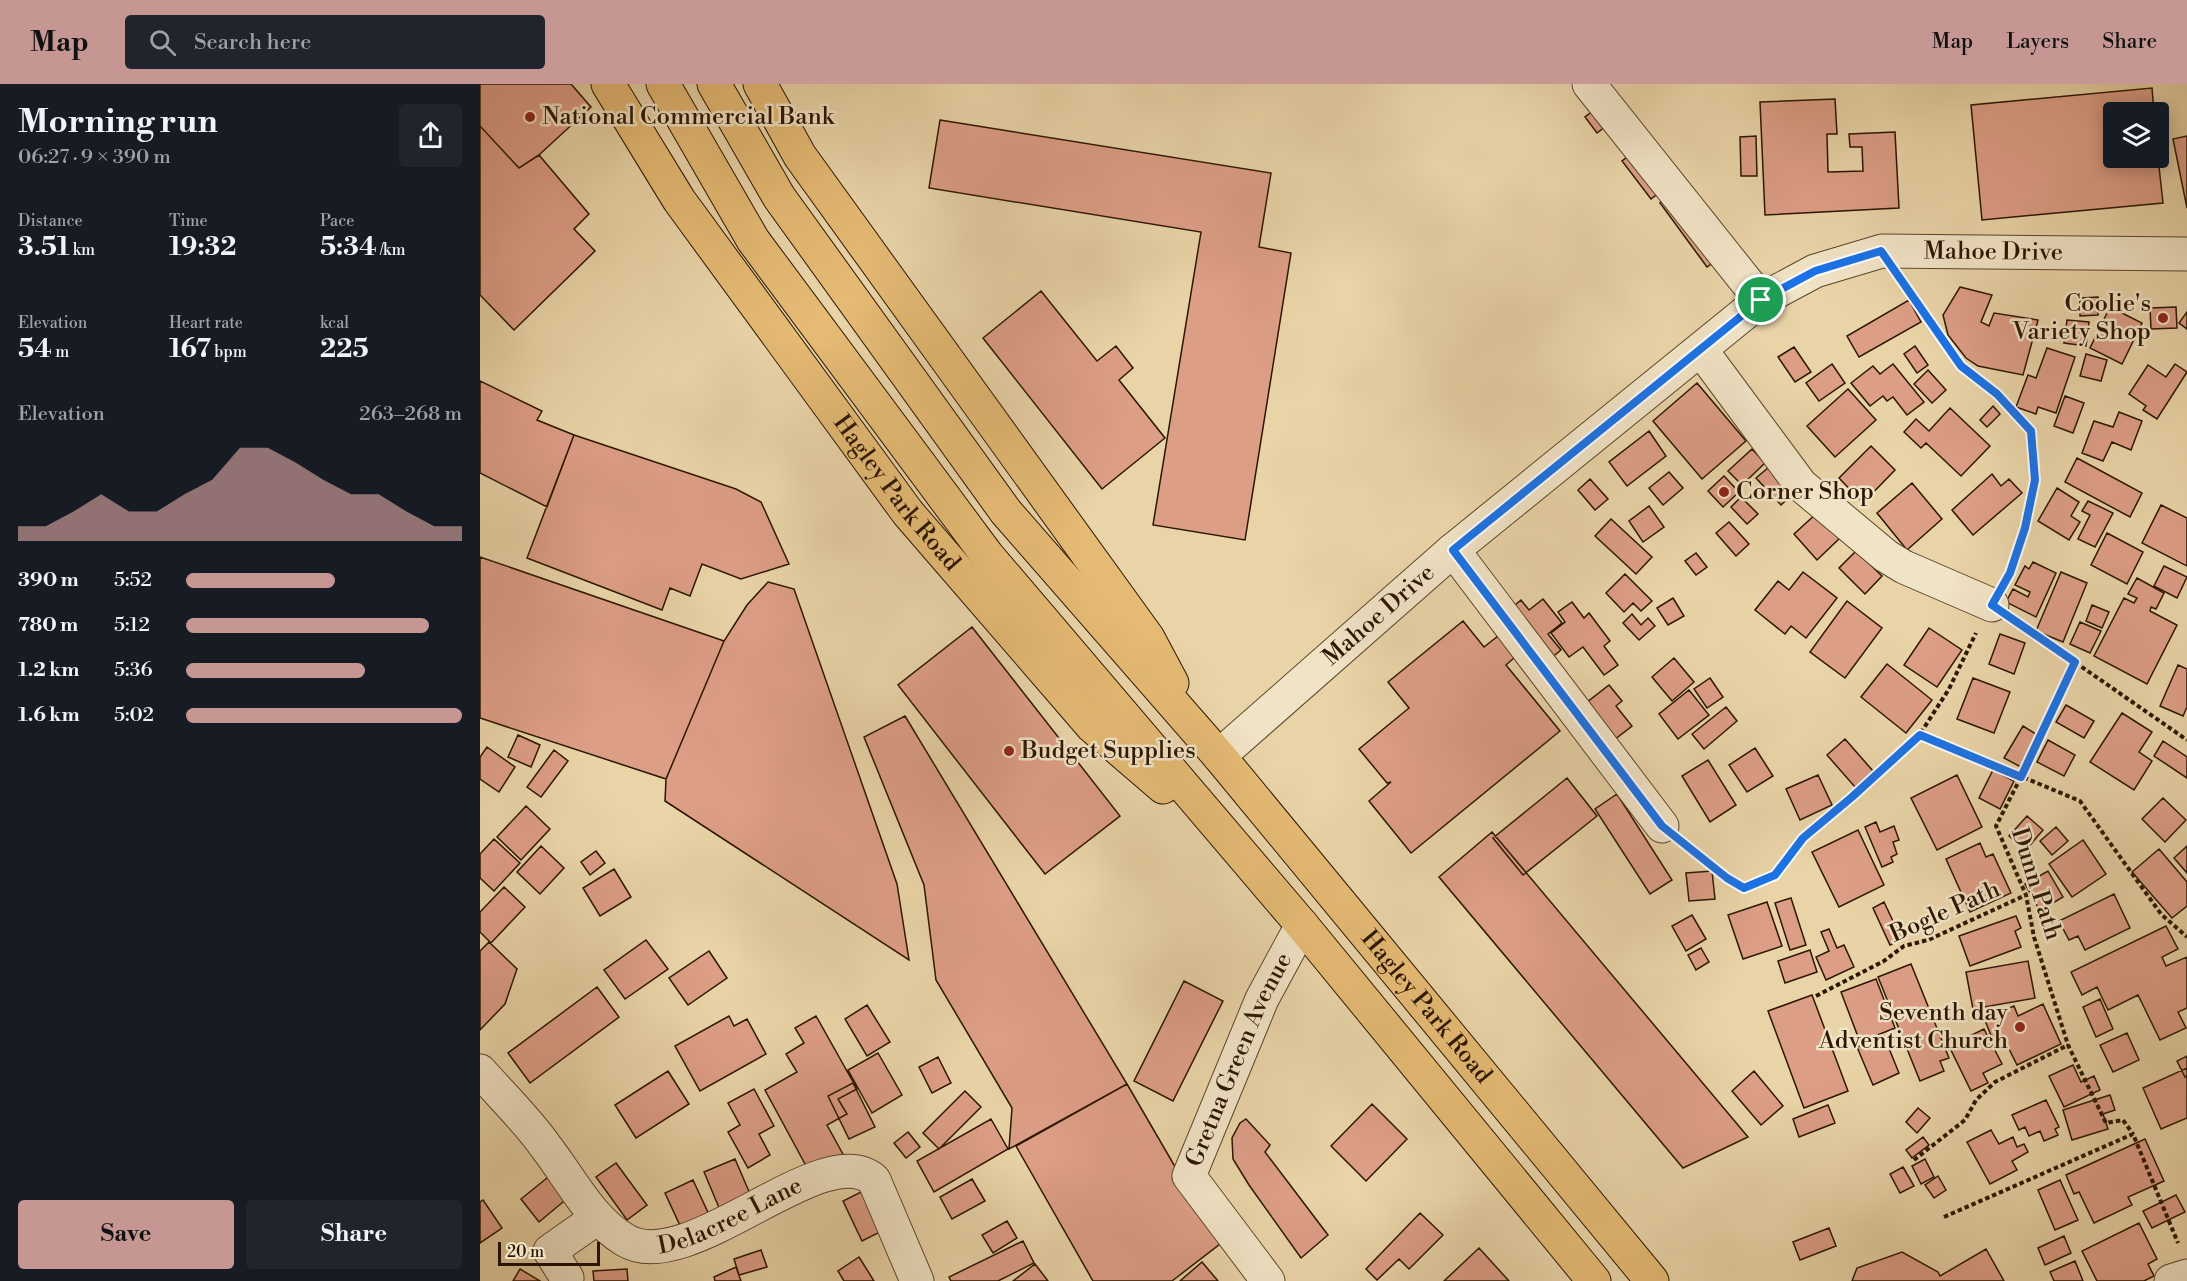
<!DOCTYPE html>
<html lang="en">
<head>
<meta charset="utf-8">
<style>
	body { margin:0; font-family:"Libre Bodoni",serif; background:#20242c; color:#f1f3f6; height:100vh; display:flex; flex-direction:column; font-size:22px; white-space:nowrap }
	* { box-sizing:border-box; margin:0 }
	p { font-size:20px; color:#9ea1a6 }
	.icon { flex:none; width:33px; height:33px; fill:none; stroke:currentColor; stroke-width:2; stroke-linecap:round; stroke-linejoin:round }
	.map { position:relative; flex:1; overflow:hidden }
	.drawer { display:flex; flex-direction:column; background:#171b24; width:480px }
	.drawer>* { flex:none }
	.controls { position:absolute; left:1623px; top:18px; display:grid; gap:12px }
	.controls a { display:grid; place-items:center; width:66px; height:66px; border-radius:6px; background:#171b24; box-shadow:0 3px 15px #0003; font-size:30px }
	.scale { position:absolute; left:18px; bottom:15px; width:102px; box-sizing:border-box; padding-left:6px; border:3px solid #2c1601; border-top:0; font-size:16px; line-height:21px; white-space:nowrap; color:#2c1601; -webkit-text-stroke:4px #f1e3c6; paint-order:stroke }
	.pin { position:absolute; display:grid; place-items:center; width:51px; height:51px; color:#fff; margin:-26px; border:3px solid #fff; border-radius:50%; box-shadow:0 2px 6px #0007 }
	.round { display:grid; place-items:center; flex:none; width:63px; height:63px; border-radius:6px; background:#20242c }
	.overview { display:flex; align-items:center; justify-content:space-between; height:102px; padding:0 18px }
	h1 { font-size:33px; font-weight:700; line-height:45px }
	.metrics { display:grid; grid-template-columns:repeat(3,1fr); gap:9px; height:102px; padding:6px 18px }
	.metrics div { display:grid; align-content:center }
	.metrics b { font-size:26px; font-weight:700 }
	.metrics small { font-size:16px; font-weight:400 }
	.metrics p { font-size:16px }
	.chart { height:168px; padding:12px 18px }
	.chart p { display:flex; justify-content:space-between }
	.chart svg { width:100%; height:108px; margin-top:6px; fill:#c59692; opacity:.7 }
	.action { display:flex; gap:12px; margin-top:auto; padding:12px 18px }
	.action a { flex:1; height:69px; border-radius:6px; background:#c59692; color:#111; font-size:24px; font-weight:700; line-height:69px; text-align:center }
	.action a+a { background:#20242c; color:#f1f3f6 }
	ul { padding:0 18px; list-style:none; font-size:20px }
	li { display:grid; grid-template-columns:96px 72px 1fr; align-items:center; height:45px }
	li i { height:15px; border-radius:8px; background:#c59692 }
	header { display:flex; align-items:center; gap:36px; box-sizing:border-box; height:84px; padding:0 30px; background:#c59692; color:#111 }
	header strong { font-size:28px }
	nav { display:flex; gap:33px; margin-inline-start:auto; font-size:21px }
	.search { width:420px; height:54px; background:#20242c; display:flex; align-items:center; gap:15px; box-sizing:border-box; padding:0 21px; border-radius:6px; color:#9ea1a6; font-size:22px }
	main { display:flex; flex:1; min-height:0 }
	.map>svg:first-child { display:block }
	.building { fill:#dd9e86; stroke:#2c1601; stroke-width:1.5 }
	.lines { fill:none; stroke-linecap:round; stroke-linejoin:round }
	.minor-casing { stroke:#5b462b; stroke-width:35 }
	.major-casing { stroke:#2c1601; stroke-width:35 }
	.path { stroke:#2c1601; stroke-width:4; stroke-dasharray:4.5 3; stroke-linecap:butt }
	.minor { stroke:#f1e3c6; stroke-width:33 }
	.major { stroke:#e4ba74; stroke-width:33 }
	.route-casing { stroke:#fff; stroke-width:12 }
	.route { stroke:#1a73e8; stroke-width:8 }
	.poi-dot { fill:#8f2418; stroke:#f1e3c6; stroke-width:2 }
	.labels { text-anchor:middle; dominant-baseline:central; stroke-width:5; stroke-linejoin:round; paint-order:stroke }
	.poi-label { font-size:24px; fill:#2c1601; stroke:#f1e3c6; text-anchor:start }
	.street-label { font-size:24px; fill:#2c1601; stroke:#f1e3c6 }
</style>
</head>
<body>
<header>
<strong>Map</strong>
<div class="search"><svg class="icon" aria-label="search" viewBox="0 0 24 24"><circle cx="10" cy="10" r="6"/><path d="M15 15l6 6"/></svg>Search here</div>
<nav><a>Map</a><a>Layers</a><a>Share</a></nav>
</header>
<main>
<section class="drawer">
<div class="overview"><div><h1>Morning run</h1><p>06:27 · 9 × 390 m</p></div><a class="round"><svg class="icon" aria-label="share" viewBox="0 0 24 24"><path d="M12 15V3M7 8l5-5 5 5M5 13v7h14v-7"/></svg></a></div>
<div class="metrics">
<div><p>Distance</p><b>3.51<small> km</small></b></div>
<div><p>Time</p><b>19:32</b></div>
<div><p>Pace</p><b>5:34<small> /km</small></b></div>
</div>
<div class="metrics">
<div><p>Elevation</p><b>54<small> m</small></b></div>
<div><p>Heart rate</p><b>167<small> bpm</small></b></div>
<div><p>kcal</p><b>225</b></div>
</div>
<div class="chart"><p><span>Elevation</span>263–268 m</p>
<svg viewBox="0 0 160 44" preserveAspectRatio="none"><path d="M0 44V38L10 38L20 32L30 25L40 32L50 32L60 25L70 19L80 6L90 6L100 12L110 19L120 25L130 25L140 32L150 38L160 38V44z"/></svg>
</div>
<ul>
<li><b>390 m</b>5:52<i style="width:54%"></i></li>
<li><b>780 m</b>5:12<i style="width:88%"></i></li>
<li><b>1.2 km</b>5:36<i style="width:65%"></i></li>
<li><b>1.6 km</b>5:02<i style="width:100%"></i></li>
</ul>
<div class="action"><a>Save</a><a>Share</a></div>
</section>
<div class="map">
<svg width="1707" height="1197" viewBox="0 0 1707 1197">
	<rect width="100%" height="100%" fill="#e9d4a8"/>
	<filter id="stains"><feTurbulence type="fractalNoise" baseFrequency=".00333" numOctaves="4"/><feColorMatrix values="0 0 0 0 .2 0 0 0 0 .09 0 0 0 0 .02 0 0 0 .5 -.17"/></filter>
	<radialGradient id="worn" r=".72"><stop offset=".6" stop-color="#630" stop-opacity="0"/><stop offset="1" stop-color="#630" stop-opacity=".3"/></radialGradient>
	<path class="building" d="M0,0H91L111,23L59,71L39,84L0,42Z
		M1672,4L1674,28H1634V74H1678L1683,119L1502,136L1491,21Z
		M1355,15L1357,50H1347L1348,88L1383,87L1382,63H1370L1369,50L1415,48L1419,124L1285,131L1280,18Z
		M1118,23L1130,39L1117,49L1105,33Z
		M460,36L791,89L779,163L811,169L765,456L673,441L721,148L449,104Z
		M0,42L39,84L59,71L109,130L94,145L115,167L34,246L0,211Z
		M1276,52L1277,92H1261L1260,53Z
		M1707,52V124L1693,55Z
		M1155,67L1184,105L1171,115L1142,77Z
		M1190,111L1237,176L1227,183L1180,119Z
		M1480,203L1512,211L1501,238L1509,242L1514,229L1558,236L1543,291L1498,282L1486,274L1468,251L1463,231Z
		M561,207L617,277L636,262L653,284L639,296L685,354L622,405L503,254Z
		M1618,213V231L1600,232V214Z
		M1429,216L1441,238L1379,273L1367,252Z
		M1630,223L1662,239L1642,280L1610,264Z
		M1696,223L1697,244L1671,245L1670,224Z
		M1707,228V245L1699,239Z
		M1587,236L1609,238L1606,262L1584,259Z
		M1435,262L1448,281L1437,289L1424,270Z
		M1314,263L1331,288L1315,298L1298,273Z
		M1567,264L1595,273L1576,329L1558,323L1556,330L1536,323L1548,291L1556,294Z
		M1606,270L1627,276L1621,297L1600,292Z
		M1352,280L1365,299L1339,317L1326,299Z
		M1413,280L1444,318L1427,331L1413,313L1407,317L1403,312L1390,322L1371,299L1393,282L1400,290Z
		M1695,280L1707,288L1677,335L1663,326L1666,322L1649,310L1668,281L1686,293Z
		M1448,286L1466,306L1452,319L1434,300Z
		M0,297L62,327L57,336L94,351L67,423L0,389Z
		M1217,299L1266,357L1222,395L1173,337Z
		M1368,305L1396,336L1355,373L1327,342Z
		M1585,312L1604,319L1593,349L1574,342Z
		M1513,322L1520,330L1507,343L1500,336Z
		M1470,324L1510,362L1481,392L1446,359L1441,364L1424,348L1436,335L1449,347Z
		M1639,328L1662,337L1651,366L1632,358L1623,377L1602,369L1614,337L1633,343Z
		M1169,347L1186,372L1147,402L1129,378Z
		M94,351L256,405L281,418L309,480L261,495L222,480L210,512L190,504L182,526L47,474Z
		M1391,362L1415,386L1383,419L1359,394Z
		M1272,365L1285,379L1262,401L1248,387Z
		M1597,374L1662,409L1650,433L1585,398Z
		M1289,383L1314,409L1301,421L1276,394Z
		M1189,388L1203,404L1183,421L1169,404Z
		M1512,390L1521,402L1529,395L1542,409L1493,451L1472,426Z
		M1244,392L1259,408L1243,423L1228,407Z
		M1110,395L1128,415L1115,426L1098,406Z
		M1432,399L1462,435L1427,466L1397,429Z
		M1577,404L1599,418L1591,432L1600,438L1589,456L1558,437Z
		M1261,413L1278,430L1267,440L1251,423Z
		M1608,417L1633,429L1615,463L1598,455L1610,431L1602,427Z
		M1681,421L1707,434V482L1662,459Z
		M1169,422L1184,443L1163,458L1149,437Z
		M1338,428L1360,454L1337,476L1314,450Z
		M1131,435L1172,473L1156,490L1115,452Z
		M1249,438L1269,460L1256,472L1236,449Z
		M1627,449L1663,468L1647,500L1611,481Z
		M1376,467L1402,492L1385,510L1359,484Z
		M1216,469L1227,483L1216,491L1205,477Z
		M0,473L244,557L186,695L0,634Z
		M1553,478L1576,489L1556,533L1526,518L1533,505L1548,513L1550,508L1535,501L1545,482L1549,485Z
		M1684,482L1707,493L1697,514L1674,502Z
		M1323,488L1357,514L1326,554L1311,542L1305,550L1275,526L1298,497L1309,506Z
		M1581,488L1607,499L1583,558L1556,547Z
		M1145,490L1172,517L1161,527L1153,519L1144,528L1126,509Z
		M1657,494L1684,509L1676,525L1671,523L1670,527L1697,541L1667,600L1614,572L1644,514L1654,519L1657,514L1648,510Z
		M288,498L314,505L417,800L429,876L185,717L186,695L244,557L267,521Z
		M1193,514L1204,532L1188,541L1177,524Z
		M1063,515L1082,539L1068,550L1081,566L1064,580L1024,530L1041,516L1049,526Z
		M1367,517L1402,544L1365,594L1330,568Z
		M1092,518L1104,534L1109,529L1130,557L1124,562L1138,581L1124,591L1103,563L1089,573L1071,549L1085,538L1078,528Z
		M1612,521L1629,528L1622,544L1606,537Z
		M1152,530L1161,541L1168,534L1175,542L1159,556L1143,539Z
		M983,537L1004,563L1018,552L1035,573L1026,581L1080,647L931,769L889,717L911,698L907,699L879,665L929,624L908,598Z
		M1600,538L1621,547L1610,569L1590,560Z
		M492,543L640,732L565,790L418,601Z
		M1449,544L1482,566L1457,603L1424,581Z
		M1520,550L1545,559L1534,590L1509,580Z
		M1194,574L1214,598L1192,617L1172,593Z
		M1407,580L1452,616L1426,649L1381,613Z
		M1698,581L1707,585V623L1703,632L1680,622Z
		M1230,594L1243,613L1227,624L1214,605Z
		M1493,594L1530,608L1514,649L1477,635Z
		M1129,601L1142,617L1136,622L1152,642L1134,656L1106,619Z
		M1209,606L1229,631L1198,655L1179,630Z
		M1586,621L1614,637L1604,654L1576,638Z
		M1246,623L1257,637L1224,665L1212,650Z
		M1642,629L1672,648L1659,668L1672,677L1654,706L1610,678Z
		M425,632L647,1000L529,1065L532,1024L456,896L444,801L384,653Z
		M1543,642L1559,652L1541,683L1524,674Z
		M38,651L60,661L51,683L28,673Z
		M1365,655L1393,687L1375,703L1347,671Z
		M1568,656L1595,671L1584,692L1557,678Z
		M1683,657L1707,673V694L1674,672Z
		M7,663L35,683L19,708L0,695V673Z
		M1275,664L1293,692L1267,708L1249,681Z
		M74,666L88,677L61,713L47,703Z
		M1228,676L1256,721L1230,738L1202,692Z
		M1513,686L1534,697L1520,725L1499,714Z
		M1338,691L1352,721L1320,736L1306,705Z
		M1477,691L1502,743L1457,766L1431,714Z
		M1087,694L1117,732L1043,791L1013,754Z
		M1137,710L1192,796L1170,810L1115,725Z
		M1683,714L1706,736L1685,758L1662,735Z
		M46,722L70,745L41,776L17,753Z
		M1547,732L1563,746L1545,767L1529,752Z
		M1396,738L1400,748L1414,742L1419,756L1413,758L1417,770L1411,773L1413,778L1402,783L1385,743Z
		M1576,743L1588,757L1572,771L1560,757Z
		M1378,746L1404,801L1359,823L1332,768Z
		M1012,748L1268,1053L1203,1084L959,793Z
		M14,755L40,779L14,807L0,794V770Z
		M1603,756L1626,790L1592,813L1569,780Z
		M1500,759L1506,773L1513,770L1531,809L1490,828L1466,775Z
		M61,762L84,784L60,810L37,788Z
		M1707,762V789L1694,774Z
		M1679,765L1707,798V822L1692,834L1652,788Z
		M116,767L125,779L110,791L101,778Z
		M134,785L151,813L120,832L103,804Z
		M1232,787L1235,815L1209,817L1206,789Z
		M1568,787L1583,813L1560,827L1545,800Z
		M24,803L45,823L11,859L0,848V828Z
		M1634,810L1650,844L1605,866L1598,852L1589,856L1579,837Z
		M1311,814L1326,861L1310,866L1295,819Z
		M1287,818L1302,862L1263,875L1248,831Z
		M1404,818L1422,856L1410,861L1393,824Z
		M1212,831L1226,855L1206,867L1192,842Z
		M1536,832L1541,844L1535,847L1541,863L1490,882L1479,852Z
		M1686,842L1698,865L1682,873L1686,882L1707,873V924L1698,928L1706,944L1680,956L1658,911L1628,926L1617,903L1602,911L1591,888Z
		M1349,845L1357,864L1364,861L1374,883L1346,896L1336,873L1349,867L1341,848Z
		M166,856L188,885L145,915L124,886Z
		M9,858L37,885L25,920L0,946V867Z
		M1221,864L1229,878L1216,886L1208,871Z
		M1330,866L1337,888L1305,899L1298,877Z
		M229,867L247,894L208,921L189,894Z
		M1548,877L1555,914L1493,925L1486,888Z
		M1431,880L1469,974L1460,977L1464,987L1440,997L1398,893Z
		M1396,895L1415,944L1380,958L1361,908Z
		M704,897L743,917L693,1017L654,997Z
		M117,903L139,933L50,999L28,969Z
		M1332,911L1368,1007L1324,1024L1288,927Z
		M1620,915L1633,945L1616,953L1603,923Z
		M1563,920L1581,960L1537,981L1527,961L1521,963L1516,952L1512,954L1504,934L1534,922L1538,932Z
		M387,921L410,958L387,972L365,935Z
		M249,932L254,942L267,935L286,970L220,1007L195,962Z
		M336,932L377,1005L358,1015L367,1030L347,1041L364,1072L331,1091L285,1006L317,988L306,970L324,959L315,944Z
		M1504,945L1522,980L1503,989L1508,999L1491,1007L1469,962Z
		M1647,949L1659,976L1633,988L1620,961Z
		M1404,952L1419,989L1393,1001L1377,963Z
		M398,969L422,1011L392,1029L368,986Z
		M1707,972V992L1705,993L1697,977Z
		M458,973L471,999L452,1009L439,983Z
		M1593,981L1601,998L1614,992L1620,1006L1584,1023L1569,992Z
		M1707,984V1034L1681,1045L1663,1004Z
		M188,987L209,1020L156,1054L135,1021Z
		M1274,987L1303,1022L1281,1041L1252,1007Z
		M373,999L395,1043L369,1055L348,1012Z
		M647,1000L740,1160L692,1197H613L536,1062Z
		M274,1005L294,1042L279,1050L290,1071L268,1084L248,1048L260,1041L248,1019Z
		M485,1007L501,1023L459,1065L443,1049Z
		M1630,1011L1635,1026L1623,1030L1628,1045L1592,1056L1583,1026Z
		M1566,1016L1579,1043L1575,1045L1578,1051L1564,1057L1560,1047L1549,1052L1545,1043L1539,1046L1532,1031Z
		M892,1020L927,1055L886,1097L851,1062Z
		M1348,1021L1355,1039L1319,1053L1313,1035Z
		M1438,1024L1450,1034L1437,1049L1426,1038Z
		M511,1035L528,1065L454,1108L437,1077Z
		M766,1035L790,1061L785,1068L848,1151L821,1174L769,1101L753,1075L752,1054L760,1039Z
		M1511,1046L1519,1060L1533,1053L1537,1063L1544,1060L1548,1068L1532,1077L1537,1086L1510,1100L1487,1058Z
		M428,1048L440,1063L426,1074L414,1059Z
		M1443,1053L1449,1061L1432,1074L1426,1066Z
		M1665,1055L1684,1097L1648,1113L1652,1121L1614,1139L1599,1108L1594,1110L1586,1091Z
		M255,1075L274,1119L243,1133L224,1088Z
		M1445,1075L1454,1093L1441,1100L1432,1082Z
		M136,1079L167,1121L147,1136L116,1093Z
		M1423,1083L1434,1102L1420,1109L1410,1090Z
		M72,1090L89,1113L59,1138L41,1115Z
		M1458,1092L1466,1106L1454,1114L1445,1101Z
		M492,1095L505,1117L472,1135L460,1113Z
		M213,1096L231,1135L203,1148L185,1109Z
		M1580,1096L1598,1136L1575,1146L1558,1106Z
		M393,1102L412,1142L382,1157L363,1117Z
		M1696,1111L1705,1128L1672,1144L1663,1127Z
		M3,1116L22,1144L0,1159V1118Z
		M940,1129L963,1151L929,1185L919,1175L897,1196L886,1185Z
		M527,1137L537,1154L513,1169L502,1151Z
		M1659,1139L1677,1175L1668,1180L1674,1192L1664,1197H1617L1602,1167Z
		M1349,1144L1356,1162L1320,1176L1313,1158Z
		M1584,1152L1591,1169L1565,1181L1558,1164Z
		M543,1157L554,1179L518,1197H471L469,1193Z
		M999,1164L1029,1197H964Z
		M1506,1165L1524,1197H1372L1377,1184L1422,1168L1458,1188L1460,1192Z
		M281,1166L287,1183L259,1191L254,1175Z
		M379,1173L394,1197H364L358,1187Z
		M1595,1177L1603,1197H1574L1570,1188Z
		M722,1178L738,1197H700Z
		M555,1180L568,1197H533Z
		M256,1183L261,1197H235L234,1193Z
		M40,1185L60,1197H33Z
		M147,1185L148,1197H114L113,1187Z"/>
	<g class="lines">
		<g class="minor-casing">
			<g id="minor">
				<path d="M1109,0L1281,216"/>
				<path d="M1221,266L1321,401L1406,472L1424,483L1512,521"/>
				<path d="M973,466L1182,742"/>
				<path id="s1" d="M739,672L973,466L1281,216L1335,187L1402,167L1707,170"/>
				<path id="s2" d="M0,987C22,1012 47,1036 66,1063C90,1094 110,1135 145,1156C208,1195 343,1051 394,1096L437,1197"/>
				<path d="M86,1197L87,1194L70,1167L117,1134"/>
				<path id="s3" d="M788,1197L709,1092L782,915L822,841"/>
				<path d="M1691,1197L1707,1192"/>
			</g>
		</g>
		<g class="major-casing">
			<g id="major">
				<path id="s4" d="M128,0L199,116L428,429L612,642L683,703"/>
				<path d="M183,0L273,156L507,471L822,841L1114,1197"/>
				<path id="s5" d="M234,0L299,113L526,428L739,672L1172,1197"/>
				<path d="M280,0L320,72L668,554L692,599"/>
			</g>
		</g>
		<path class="path" d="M1424,200L1481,282L1517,310L1551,347L1555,396L1545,444L1528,493
			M1540,540L1707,656
			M1595,578L1541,693L1516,742L1546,811L1554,853L1588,961L1626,1039L1643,1036L1653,1050
			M1440,650L1600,717L1681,830L1707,853
			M1208,763L1247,794L1264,804L1295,791L1323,754L1373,713L1440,650L1469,605L1496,549
			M1336,912L1404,877L1424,862L1448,856L1546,811
			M1434,1076L1485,1036L1496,1016L1515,998L1588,961
			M1464,1133L1653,1050L1698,1159"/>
		<use href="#minor" class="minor"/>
		<use href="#major" class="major"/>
	</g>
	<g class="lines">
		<g class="route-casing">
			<path id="route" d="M1401,167L1481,282L1517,310L1551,347L1555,396L1545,444L1530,489L1512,521L1595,578L1541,693L1440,651L1372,713L1323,754L1295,791L1264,804L1247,794L1182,742L973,466L1281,216L1335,187Z"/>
		</g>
		<use href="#route" class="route"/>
	</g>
	<g class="poi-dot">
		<circle cx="50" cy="33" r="6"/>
		<circle cx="1683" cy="234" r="6"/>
		<circle cx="1244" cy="408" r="6"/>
		<circle cx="529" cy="667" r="6"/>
		<circle cx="1540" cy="943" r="6"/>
	</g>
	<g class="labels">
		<g class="poi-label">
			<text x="62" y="33">National Commercial Bank</text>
			<text x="1671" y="220" text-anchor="end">Coolie's<tspan x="1671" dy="28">Variety Shop</tspan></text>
			<text x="1256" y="408">Corner Shop</text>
			<text x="541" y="667">Budget Supplies</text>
			<text x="1528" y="929" text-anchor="end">Seventh day<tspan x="1528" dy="28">Adventist Church</tspan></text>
		</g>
		<g class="street-label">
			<text stroke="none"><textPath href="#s1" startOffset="951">Mahoe Drive</textPath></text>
			<text stroke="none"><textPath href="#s4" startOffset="501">Hagley Park Road</textPath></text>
			<text stroke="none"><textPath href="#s1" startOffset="213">Mahoe Drive</textPath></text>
			<text transform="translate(1556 800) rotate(72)">Dunn Path</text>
			<text transform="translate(1465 828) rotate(-24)">Bogle Path</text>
			<text stroke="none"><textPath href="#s5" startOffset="1168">Hagley Park Road</textPath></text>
			<text stroke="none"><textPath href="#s3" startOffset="258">Gretna Green Avenue</textPath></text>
			<text stroke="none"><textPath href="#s2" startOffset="336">Delacree Lane</textPath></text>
		</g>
	</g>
	<rect width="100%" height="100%" filter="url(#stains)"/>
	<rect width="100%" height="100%" fill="url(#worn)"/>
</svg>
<div class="controls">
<a><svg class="icon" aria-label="layers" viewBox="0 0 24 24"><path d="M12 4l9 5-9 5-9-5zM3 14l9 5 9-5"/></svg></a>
</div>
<div class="scale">20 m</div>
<div class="pin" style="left:1281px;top:216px;background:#1e9e55"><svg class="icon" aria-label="arrive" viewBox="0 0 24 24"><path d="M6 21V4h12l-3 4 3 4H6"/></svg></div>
</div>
</main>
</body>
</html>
